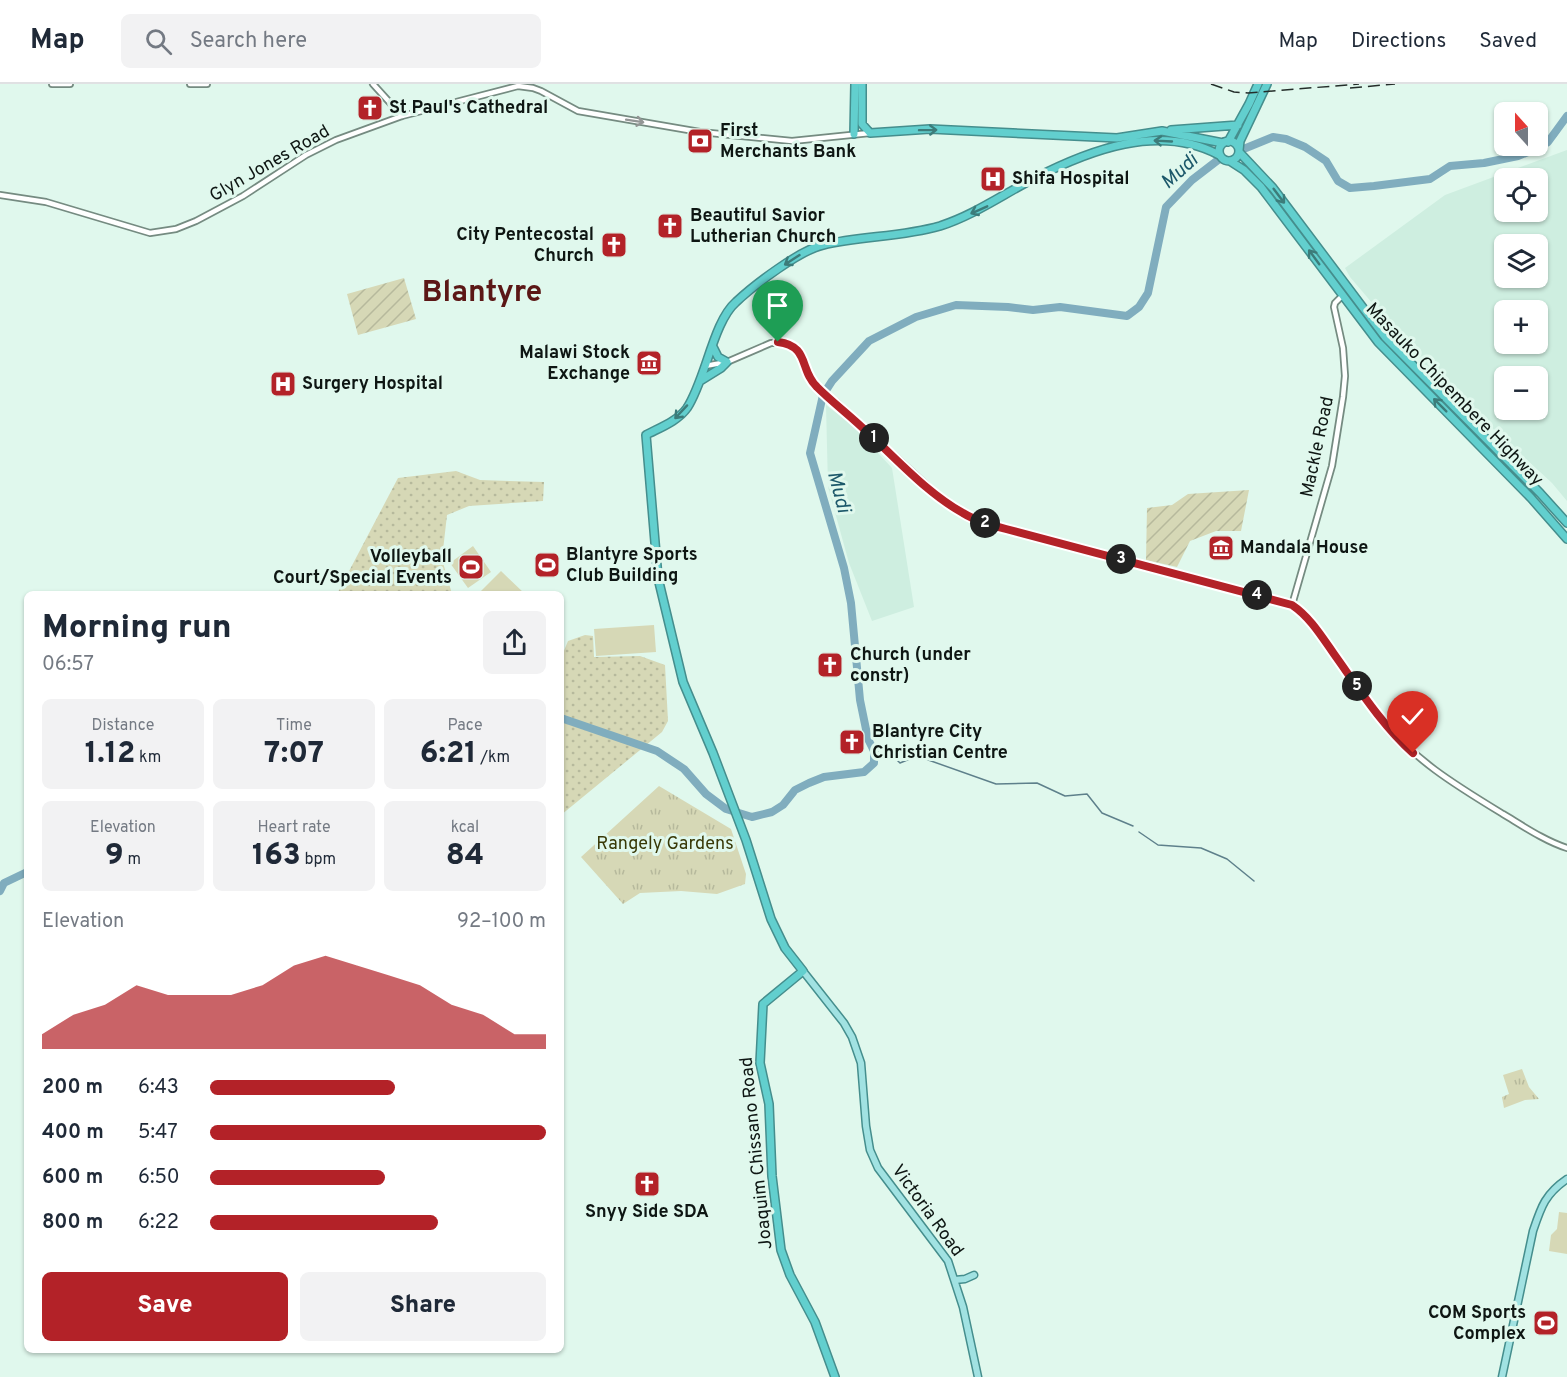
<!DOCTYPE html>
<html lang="en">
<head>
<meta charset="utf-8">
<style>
	body { margin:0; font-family:Overpass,sans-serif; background:#f2f2f3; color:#1f2937; height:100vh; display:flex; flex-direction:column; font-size:22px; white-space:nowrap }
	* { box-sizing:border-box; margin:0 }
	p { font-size:20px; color:#747a83 }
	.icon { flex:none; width:33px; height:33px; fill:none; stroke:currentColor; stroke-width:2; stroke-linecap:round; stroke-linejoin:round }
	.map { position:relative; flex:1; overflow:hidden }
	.side { position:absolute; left:24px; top:507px; width:540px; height:762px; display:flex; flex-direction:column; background:#fff; border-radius:9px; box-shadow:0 2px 4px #0004 }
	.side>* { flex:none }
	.needle { width:39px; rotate:339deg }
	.fabs { position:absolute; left:1494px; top:18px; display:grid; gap:12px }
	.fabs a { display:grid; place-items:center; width:54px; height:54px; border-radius:9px; background:#fff; box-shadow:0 2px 4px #0004; font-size:30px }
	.pin { position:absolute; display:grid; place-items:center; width:51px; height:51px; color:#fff; margin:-62px -26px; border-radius:50% 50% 50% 0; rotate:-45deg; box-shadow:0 0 6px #0007 }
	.pin .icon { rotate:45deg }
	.km { position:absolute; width:30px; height:30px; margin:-15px; border-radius:50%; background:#222; color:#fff; font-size:16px; line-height:30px; text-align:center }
	.round { display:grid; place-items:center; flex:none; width:63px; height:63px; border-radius:9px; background:#f2f2f3 }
	.overview { display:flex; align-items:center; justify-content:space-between; height:102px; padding:0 18px }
	h1 { font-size:33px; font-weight:800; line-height:45px }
	.figures { display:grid; grid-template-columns:repeat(3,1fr); gap:9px; height:102px; padding:6px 18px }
	.figures div { display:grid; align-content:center; border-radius:9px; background:#f2f2f3; text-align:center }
	.figures b { font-size:30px; font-weight:800 }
	.figures small { font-size:16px; font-weight:400 }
	.figures p { font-size:16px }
	.chart { height:168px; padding:12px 18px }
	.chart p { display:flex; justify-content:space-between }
	.chart svg { width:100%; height:108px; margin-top:6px; fill:#b32228; opacity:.7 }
	.primary-button { display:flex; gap:12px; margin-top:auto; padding:12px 18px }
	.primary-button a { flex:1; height:69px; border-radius:9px; background:#b32228; color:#fff; font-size:24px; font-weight:800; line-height:69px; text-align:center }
	.primary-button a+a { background:#f2f2f3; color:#1f2937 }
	ul { padding:0 18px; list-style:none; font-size:20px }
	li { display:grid; grid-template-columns:96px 72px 1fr; align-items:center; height:45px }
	li i { height:15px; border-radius:8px; background:#b32228 }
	header { display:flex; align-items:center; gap:36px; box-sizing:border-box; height:84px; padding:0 30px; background:#fff; border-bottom:2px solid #e0e1e3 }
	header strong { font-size:28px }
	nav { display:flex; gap:33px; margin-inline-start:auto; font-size:21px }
	.search { width:420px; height:54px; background:#f2f2f3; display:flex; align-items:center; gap:15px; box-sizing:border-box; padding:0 21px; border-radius:9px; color:#747a83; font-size:22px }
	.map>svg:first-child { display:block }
	.built { fill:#ceeee0; fill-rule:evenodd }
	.grass { fill:url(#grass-dots) }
	.park { fill:url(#park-tufts) }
	.garden { fill:url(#garden-furrows) }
	.pitch { fill:#d6d8b6 }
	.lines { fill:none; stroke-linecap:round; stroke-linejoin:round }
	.stream { stroke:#5e808b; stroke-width:1.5 }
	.river { stroke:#80adbe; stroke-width:8 }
	.minor-casing { stroke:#758b81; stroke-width:8 }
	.major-casing { stroke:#458e8d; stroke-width:9 }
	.highway-casing { stroke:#458e8d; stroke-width:10 }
	.minor { stroke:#fff; stroke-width:4.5 }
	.major { stroke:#a1e2e2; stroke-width:6 }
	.highway { stroke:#62cfce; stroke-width:7 }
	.rail { stroke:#242d2a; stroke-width:1.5; stroke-dasharray:12 6; stroke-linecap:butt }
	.oneway { stroke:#939695 }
	.oneway2 { stroke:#3c7c7a }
	.route-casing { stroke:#fff; stroke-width:12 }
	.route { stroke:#b32228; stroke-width:8 }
	.labels { text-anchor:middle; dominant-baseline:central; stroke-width:6; stroke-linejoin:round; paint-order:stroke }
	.poi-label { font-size:18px; font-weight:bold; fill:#0e1613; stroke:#e0f8ed; text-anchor:start }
	.street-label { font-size:18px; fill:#0e1613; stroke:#e0f8ed }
	.park-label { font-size:18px; fill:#383907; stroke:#e0f8ed }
	.water-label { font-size:20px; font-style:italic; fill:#1c586a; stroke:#e0f8ed }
	.town-label { font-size:30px; font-weight:bold; fill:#5b1716; stroke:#e0f8ed }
</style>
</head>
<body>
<header>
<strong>Map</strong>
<div class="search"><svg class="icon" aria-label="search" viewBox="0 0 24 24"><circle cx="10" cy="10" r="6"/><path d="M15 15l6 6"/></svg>Search here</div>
<nav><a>Map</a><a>Directions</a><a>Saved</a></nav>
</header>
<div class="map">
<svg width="1567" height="1293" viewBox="0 0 1567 1293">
	<defs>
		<pattern id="grass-dots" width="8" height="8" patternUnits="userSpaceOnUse" patternTransform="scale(1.5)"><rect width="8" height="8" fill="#d6d8b6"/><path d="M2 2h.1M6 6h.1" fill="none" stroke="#b6b99c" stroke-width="1.8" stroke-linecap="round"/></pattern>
		<pattern id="park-tufts" width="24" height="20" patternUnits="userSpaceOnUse" patternTransform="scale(1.5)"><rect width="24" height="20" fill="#d6d8b6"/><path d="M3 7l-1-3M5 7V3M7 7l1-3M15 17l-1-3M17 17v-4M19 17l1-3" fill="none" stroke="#b6b99c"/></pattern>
		<pattern id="garden-furrows" width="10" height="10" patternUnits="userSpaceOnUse" patternTransform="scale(1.5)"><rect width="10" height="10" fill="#d6d8b6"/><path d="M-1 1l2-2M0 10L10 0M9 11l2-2" fill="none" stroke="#b6b99c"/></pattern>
	</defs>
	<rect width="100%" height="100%" fill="#e0f8ed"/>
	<path class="built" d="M1567,66V417L1552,399L1431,288L1350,193L1345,184L1445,111ZM1504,94H1538V128H1504ZM1504,160H1538V194H1504ZM1504,226H1538V260H1504ZM1504,292H1538V326H1504Z
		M826,321L852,341L892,384L914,523L872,537L849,479L828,403Z"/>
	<path class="grass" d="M456,387L480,396L544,398L543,417L469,422L447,431L442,475L452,510H337L398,394Z
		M585,551L593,552L594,573L640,572L665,581L668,637L662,648L561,731V574L568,557Z"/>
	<path class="park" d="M659,702L731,745L746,790L745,800L717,810L681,807L640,809L623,820L581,773Z
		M1522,985L1529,1003L1539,1015L1525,1016L1504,1024L1502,1013L1509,1010L1503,991Z"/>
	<path class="garden" d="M404,194L416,235L358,251L347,210Z
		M1249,406L1241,447H1216L1190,457L1177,483L1146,476L1147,424L1172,421L1188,410Z"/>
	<path class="pitch" d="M473,462L491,488L468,504L450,479Z
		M501,487L525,510H478Z
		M654,541L656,568L596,572L594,545Z
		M1559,1128L1567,1129V1170L1549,1167L1551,1151L1557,1145Z"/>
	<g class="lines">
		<path class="stream" d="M1484,79C1507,75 1539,73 1555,53C1560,47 1563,39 1567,32
			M874,667L893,672L900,679L917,672L996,700L1037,699L1065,712L1087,710L1102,729L1133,742
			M1139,748L1158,761L1201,764L1227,775L1254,797"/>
		<path class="river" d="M1246,64L1273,53L1286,55L1305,63L1326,77L1338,97L1350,104L1374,102L1430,95L1450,82L1484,79L1518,72L1538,64L1548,58L1567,32
			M561,634L657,667L684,685L706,710L726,725L752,733L772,728L783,721L795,706L809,699L824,693L864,688L874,679V667L868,655L860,616L851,519L844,484L810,369L823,311L832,297L869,257L916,233L956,221L1008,223L1033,226L1060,223L1127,232L1139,223L1148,209L1166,123L1192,96L1218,76
			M0,807L4,799L27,788"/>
		<g class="minor-casing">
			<path id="minor" d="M52,0H70
				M190,0H207
				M373,0L402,32
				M0,111L46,118L150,149L176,145L196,137L243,112L306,71L336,56L402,32L518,2L533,4L541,7L578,27L700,48L792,57L870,49
				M705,282L727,278L771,259H787L795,263L802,272L808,291L817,304L836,318L934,408L963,429L981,438L1006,445L1292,521C1308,532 1319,549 1330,565C1347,587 1362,610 1379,632C1412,675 1457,702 1503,730C1523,742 1545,757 1567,764
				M1292,521L1332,382L1343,313L1345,292L1343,264L1334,223L1335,219L1342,212"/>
		</g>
		<g class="major-casing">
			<path id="major" d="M803,887L844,939L852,953L861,979L866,1042L870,1066L878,1084L948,1177L963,1223L978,1293
				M955,1196L965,1195L974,1191
				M1502,1293L1533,1147C1541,1123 1545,1110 1567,1095"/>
		</g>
		<g class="highway-casing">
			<path id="highway" d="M862,0V40L870,49L930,45L1117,54L1162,47L1223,59
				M1171,46L1238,41
				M854,50L855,0
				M1219 67a10 10 0 1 1 20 0a10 10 0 1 1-20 0Z
				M1228,58L1249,20L1258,0
				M1239,66L1240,57L1267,0
				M1240,69L1273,104L1385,253L1540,409L1567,439
				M1230,77L1244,86L1261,103L1378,258L1531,414L1567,455
				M700,297L721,284L727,278L718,273L713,263
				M835,1293L815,1238L790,1191L781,1166L772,1092L769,1020L760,979L763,920L803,887L785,864L771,835L746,756L713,669L683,598L658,494L646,351C659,344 678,337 687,324C706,295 713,238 736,218C754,201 800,166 823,161C861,152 902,153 940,142C974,131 1002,111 1033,95C1089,66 1159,39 1219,71"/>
		</g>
		<use href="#minor" class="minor"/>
		<use href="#major" class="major"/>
		<use href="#highway" class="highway"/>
		<path class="rail" d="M1211,0L1234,8L1248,9L1359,0
			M1350,4L1395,0"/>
	</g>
	<defs><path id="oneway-shaft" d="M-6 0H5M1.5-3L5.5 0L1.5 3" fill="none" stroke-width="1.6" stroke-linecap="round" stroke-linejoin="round" transform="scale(1.5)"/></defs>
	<use class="oneway" href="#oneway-shaft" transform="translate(635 37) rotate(9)"/>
	<g class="oneway2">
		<use href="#oneway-shaft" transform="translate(928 46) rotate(-1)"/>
		<use href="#oneway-shaft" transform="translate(1163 57) rotate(-177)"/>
		<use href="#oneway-shaft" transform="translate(1279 112) rotate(53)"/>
		<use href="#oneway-shaft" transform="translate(979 126) rotate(156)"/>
		<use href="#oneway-shaft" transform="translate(1314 173) rotate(-126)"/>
		<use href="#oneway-shaft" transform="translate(792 176) rotate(147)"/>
		<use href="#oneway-shaft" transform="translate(1440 321) rotate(-135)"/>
		<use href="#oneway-shaft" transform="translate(681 328) rotate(133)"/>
	</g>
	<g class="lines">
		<g class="route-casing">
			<path id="route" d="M778,258C810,262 799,286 817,303C833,319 852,333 868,349C898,376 927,409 963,429C976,437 991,441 1006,445L1292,521C1310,533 1322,553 1334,570C1359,605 1382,641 1413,669"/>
		</g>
		<use href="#route" class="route"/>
	</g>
	<defs>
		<g id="church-square" transform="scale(1.35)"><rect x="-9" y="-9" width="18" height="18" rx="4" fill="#b32228" stroke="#e0f8ed"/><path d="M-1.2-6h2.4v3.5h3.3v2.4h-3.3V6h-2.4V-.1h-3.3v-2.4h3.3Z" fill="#fff"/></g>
		<g id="bank-square" transform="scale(1.35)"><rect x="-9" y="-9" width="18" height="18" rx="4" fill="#b32228" stroke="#e0f8ed"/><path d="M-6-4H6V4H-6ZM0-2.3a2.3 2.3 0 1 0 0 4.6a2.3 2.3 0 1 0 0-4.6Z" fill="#fff"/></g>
		<g id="hospital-square" transform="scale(1.35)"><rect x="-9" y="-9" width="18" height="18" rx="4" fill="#b32228" stroke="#e0f8ed"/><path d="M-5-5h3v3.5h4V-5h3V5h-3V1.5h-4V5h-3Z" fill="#fff"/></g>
		<g id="museum-square" transform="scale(1.35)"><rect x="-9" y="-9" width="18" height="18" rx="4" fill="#b32228" stroke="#e0f8ed"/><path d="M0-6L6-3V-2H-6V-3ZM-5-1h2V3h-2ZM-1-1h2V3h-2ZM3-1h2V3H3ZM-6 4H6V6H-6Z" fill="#fff"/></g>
		<g id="stadium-square" transform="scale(1.35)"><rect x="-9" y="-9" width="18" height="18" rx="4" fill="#b32228" stroke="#e0f8ed"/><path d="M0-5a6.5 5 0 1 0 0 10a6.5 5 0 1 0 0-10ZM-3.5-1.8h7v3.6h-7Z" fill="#fff"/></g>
	</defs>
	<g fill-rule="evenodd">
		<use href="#church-square" x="370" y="24"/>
		<use href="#bank-square" x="700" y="57"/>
		<use href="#hospital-square" x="993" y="95"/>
		<use href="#church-square" x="670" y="142"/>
		<use href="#church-square" x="614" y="161"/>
		<use href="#museum-square" x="649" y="279"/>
		<use href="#hospital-square" x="283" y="300"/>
		<use href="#museum-square" x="1221" y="464"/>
		<use href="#stadium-square" x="547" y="481"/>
		<use href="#stadium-square" x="471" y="483"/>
		<use href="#church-square" x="830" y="581"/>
		<use href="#church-square" x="852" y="658"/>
		<use href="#church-square" x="647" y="1100"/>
		<use href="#stadium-square" x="1546" y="1239"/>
	</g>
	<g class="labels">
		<g class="poi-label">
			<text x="389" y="24">St Paul's Cathedral</text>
			<text x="720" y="47">First<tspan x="720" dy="21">Merchants Bank</tspan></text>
			<text x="1012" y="95">Shifa Hospital</text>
			<text x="690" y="132">Beautiful Savior<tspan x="690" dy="21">Lutherian Church</tspan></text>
			<text x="594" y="151" text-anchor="end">City Pentecostal<tspan x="594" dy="21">Church</tspan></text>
			<text x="630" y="269" text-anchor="end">Malawi Stock<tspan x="630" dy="21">Exchange</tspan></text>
			<text x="302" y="300">Surgery Hospital</text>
			<text x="1240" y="464">Mandala House</text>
			<text x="566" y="471">Blantyre Sports<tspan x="566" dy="21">Club Building</tspan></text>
			<text x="452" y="473" text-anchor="end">Volleyball<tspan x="452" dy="21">Court/Special Events</tspan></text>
			<text x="850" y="571">Church (under<tspan x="850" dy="21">constr)</tspan></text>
			<text x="872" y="648">Blantyre City<tspan x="872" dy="21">Christian Centre</tspan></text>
			<text x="647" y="1128" text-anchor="middle">Snyy Side SDA</text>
			<text x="1526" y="1229" text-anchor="end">COM Sports<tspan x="1526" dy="21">Complex</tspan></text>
		</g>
		<g class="street-label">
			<text transform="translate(270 80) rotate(-30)">Glyn Jones Road</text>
			<text transform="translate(1454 311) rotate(46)">Masauko Chipembere Highway</text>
			<text transform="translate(1318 363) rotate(-78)">Mackle Road</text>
			<text transform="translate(757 1069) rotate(-96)">Joaquim Chissano Road</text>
			<text transform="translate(927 1127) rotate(54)">Victoria Road</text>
		</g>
		<g class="park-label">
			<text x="665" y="760">Rangely Gardens</text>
		</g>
		<g class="water-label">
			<text transform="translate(1180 88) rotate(-42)">Mudi</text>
			<text transform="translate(838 408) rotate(75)">Mudi</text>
		</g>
		<g class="town-label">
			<text x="482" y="209">Blantyre</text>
		</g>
	</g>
</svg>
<div class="fabs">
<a><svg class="needle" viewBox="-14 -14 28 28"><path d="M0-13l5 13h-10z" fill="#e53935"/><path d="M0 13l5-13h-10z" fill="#747a83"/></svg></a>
<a><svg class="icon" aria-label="locate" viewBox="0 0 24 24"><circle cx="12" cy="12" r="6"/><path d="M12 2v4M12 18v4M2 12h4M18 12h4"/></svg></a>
<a><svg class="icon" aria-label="layers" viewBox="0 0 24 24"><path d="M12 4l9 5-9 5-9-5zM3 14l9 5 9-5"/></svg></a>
<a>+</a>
<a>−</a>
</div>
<div class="pin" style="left:778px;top:258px;background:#1e9e55"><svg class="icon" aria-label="arrive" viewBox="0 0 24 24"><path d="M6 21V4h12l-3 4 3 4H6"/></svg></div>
<div class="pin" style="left:1413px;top:669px;background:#d93025"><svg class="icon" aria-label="check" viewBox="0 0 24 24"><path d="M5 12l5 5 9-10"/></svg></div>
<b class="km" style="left:874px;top:354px">1</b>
<b class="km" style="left:985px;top:439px">2</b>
<b class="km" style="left:1121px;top:475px">3</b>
<b class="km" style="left:1257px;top:511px">4</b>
<b class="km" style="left:1357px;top:602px">5</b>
<section class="side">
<div class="overview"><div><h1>Morning run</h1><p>06:57</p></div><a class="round"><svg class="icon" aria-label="share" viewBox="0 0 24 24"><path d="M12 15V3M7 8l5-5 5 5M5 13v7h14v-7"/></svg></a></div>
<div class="figures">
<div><p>Distance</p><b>1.12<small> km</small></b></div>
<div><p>Time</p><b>7:07</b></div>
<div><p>Pace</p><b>6:21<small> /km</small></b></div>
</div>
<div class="figures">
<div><p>Elevation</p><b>9<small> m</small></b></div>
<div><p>Heart rate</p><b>163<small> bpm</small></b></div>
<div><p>kcal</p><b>84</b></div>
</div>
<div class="chart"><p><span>Elevation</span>92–100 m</p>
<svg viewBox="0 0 160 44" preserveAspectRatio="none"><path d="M0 44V38L10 30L20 26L30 18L40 22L50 22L60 22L70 18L80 10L90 6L100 10L110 14L120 18L130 26L140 30L150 38L160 38V44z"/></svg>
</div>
<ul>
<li><b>200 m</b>6:43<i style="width:55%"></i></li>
<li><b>400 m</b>5:47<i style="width:100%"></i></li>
<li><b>600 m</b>6:50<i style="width:52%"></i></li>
<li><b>800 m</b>6:22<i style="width:68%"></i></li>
</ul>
<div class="primary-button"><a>Save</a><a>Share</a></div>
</section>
</div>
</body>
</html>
